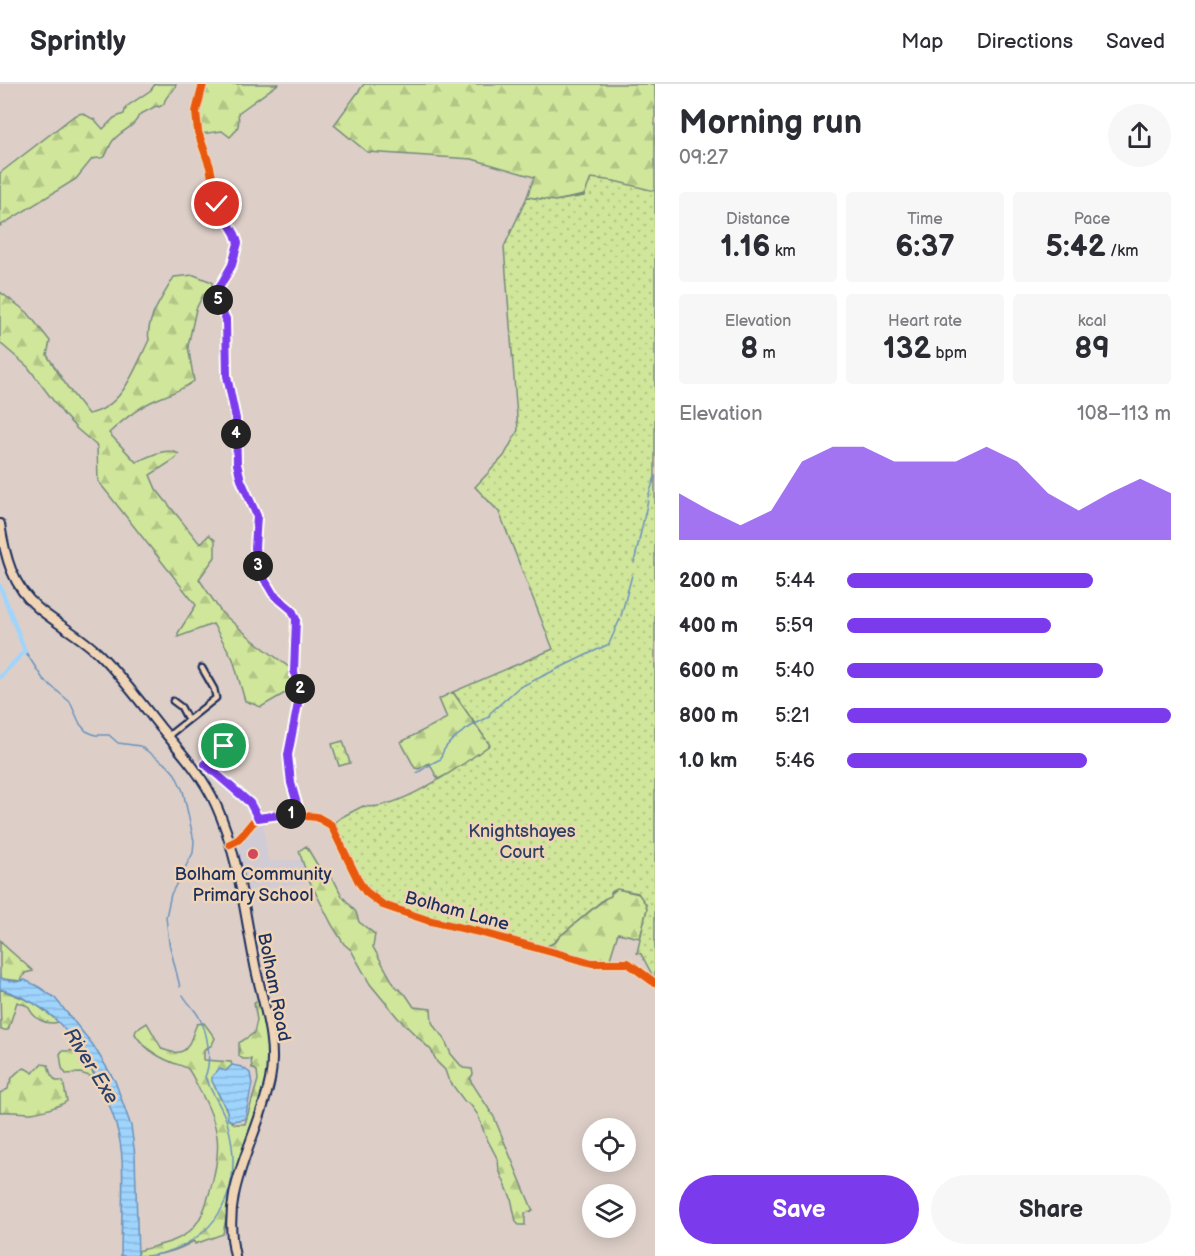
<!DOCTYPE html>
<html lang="en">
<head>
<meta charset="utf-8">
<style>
	body { margin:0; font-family:"Balsamiq Sans",sans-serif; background:#f7f7f7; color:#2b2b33; height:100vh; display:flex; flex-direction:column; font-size:22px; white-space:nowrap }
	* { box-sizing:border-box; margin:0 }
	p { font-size:20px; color:#7c7c81 }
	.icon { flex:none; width:33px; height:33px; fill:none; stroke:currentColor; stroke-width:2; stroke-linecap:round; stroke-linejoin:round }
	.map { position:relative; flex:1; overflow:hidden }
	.sheet { display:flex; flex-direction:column; background:#fff; width:540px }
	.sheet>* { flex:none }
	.buttons { position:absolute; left:582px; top:1034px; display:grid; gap:12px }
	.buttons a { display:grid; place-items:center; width:54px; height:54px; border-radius:50%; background:#fff; box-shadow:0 3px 15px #0003; font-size:30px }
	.pin { position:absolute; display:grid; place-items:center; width:51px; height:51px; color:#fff; margin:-26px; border:3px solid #fff; border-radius:50%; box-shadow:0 2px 6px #0007 }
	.km { position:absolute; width:30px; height:30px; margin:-15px; border-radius:50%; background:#222; color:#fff; font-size:16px; line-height:30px; text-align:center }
	.round { display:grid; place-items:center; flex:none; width:63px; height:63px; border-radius:32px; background:#f7f7f7 }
	.head { display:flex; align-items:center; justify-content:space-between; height:102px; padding:0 24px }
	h1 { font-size:33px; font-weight:700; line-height:45px }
	.metrics { display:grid; grid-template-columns:repeat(3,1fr); gap:9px; height:102px; padding:6px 24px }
	.metrics div { display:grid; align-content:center; border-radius:6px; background:#f7f7f7; text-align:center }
	.metrics b { font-size:30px; font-weight:700 }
	.metrics small { font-size:16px; font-weight:400 }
	.metrics p { font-size:16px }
	.chart { height:168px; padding:12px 24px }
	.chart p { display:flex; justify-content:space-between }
	.chart svg { width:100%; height:108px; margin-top:6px; fill:#7c3aed; opacity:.7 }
	.action { display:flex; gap:12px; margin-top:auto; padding:12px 24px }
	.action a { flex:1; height:69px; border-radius:36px; background:#7c3aed; color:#fff; font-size:24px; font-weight:700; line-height:69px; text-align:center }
	.action a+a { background:#f7f7f7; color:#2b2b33 }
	ul { padding:0 24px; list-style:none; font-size:20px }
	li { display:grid; grid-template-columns:96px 72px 1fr; align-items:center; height:45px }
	li i { height:15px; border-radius:8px; background:#7c3aed }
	header { display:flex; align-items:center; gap:36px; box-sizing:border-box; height:84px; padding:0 30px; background:#fff; border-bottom:2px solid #e1e1e2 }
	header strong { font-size:28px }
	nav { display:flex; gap:33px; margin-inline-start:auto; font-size:21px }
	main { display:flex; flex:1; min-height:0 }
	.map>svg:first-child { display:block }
	.built { fill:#d0cbd5 }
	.forest { fill:url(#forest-firs); stroke:#768a7c; stroke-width:1.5 }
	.park { fill:url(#park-dots); stroke:#768a7c; stroke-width:1.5 }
	.water { fill:url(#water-rules); stroke:#6a92bd; stroke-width:1.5 }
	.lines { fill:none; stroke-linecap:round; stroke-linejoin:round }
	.stream { stroke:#6a92bd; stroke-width:1.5 }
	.canal { stroke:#9fd4fd; stroke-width:4.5 }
	.street-casing { stroke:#1b2f5e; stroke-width:9 }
	.primary-casing { stroke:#1b2f5e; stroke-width:12 }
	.street { stroke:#f0d4b6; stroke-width:4.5 }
	.primary { stroke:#f0d4b6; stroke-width:8 }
	.cycleway-casing { stroke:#f0d4b6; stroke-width:11 }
	.cycleway { stroke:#e8590c; stroke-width:8 }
	.route-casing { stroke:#fff; stroke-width:12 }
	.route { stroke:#7c3aed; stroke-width:8 }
	.poi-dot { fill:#d1495b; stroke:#f0d4b6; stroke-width:2 }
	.labels { text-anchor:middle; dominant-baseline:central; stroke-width:5; stroke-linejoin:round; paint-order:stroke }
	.park-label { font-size:18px; fill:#2d4164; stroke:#f0d4b6 }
	.poi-label { font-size:18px; fill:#1b2f5e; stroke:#f0d4b6 }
	.street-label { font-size:18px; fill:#1b2f5e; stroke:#f0d4b6 }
	.water-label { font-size:20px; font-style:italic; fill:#28406e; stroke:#f0d4b6 }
</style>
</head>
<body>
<header>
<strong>Sprintly</strong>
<nav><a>Map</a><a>Directions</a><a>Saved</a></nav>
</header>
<main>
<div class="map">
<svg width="655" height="1172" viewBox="0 0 655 1172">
	<defs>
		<pattern id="forest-firs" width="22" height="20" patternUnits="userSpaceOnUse" patternTransform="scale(1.5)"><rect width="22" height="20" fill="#d0e69a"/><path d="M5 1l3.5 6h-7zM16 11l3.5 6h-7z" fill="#b2c687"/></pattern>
		<pattern id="park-dots" width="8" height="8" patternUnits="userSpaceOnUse" patternTransform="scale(1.5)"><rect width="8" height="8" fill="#d0e69a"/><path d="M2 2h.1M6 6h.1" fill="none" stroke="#b2c687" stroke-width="1.8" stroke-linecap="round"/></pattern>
		<pattern id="water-rules" width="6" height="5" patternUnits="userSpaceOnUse" patternTransform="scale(1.5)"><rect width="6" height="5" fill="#9fd4fd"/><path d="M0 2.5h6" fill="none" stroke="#88b6db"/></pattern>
	</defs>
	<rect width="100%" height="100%" fill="#ddcfc8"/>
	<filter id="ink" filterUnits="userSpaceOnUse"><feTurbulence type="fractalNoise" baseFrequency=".0167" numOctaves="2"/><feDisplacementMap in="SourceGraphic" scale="12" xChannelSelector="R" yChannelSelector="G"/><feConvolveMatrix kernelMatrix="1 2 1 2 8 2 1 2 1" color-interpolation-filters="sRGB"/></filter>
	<g filter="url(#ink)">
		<path class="built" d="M263,736L268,777L302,776L305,799L243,807L238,767L251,745L258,738Z"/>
		<path class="forest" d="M155,0H176C174,10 165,10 164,20L159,23L156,22L139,31C135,44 119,47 112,58C109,62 108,68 105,72C101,76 97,73 92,75L76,95L0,142V89L74,32L82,29L95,36L103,45L114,34L124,30L126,23L151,6Z
			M206,0H278L238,29C240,41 238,45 230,53L222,47L201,50L198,27Z
			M364,0H655V164L584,111L555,117L527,113L534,93L472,75L367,68L334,41Z
			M194,191L212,198V207L203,211L196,225L188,262L194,297C183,305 173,309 160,314C141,321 124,335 109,349L136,378C148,373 167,362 179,370L175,375L150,391L156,405L200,460L209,451L215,456V473L199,495L221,528L254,557L290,584L292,605L261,623L245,617L233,575L213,540L178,553V549L196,521L98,397L97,362L77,345L64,331L28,283L0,259V208L27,228L50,257L47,271L68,304L88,330C123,324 135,284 149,256C145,236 164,211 174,193Z
			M453,608L490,661L453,688L438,695L429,679L419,685L415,684L401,658L447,634L439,615Z
			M306,762L318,782L335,798L342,812L356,828L359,838L375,850L373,863L395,902L406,911L414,923L431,925L432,938L436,945L443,952L451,970L463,984L472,985L473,990L470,995L472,999L494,1033L533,1127L525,1129V1141H519L516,1138L511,1114L499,1086L498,1076L485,1051L478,1031L470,1020L465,1018L448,995L445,986L437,978L431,966L398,934L370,900L351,866L344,860L332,841L308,794L299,767Z
			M617,805L639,810L646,820L647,825L640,854L618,849L609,878L584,874L543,863L556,858L559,853Z
			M0,856L6,863L33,887L25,889L21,897L3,895L0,892Z
			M0,905L34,919L59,938C45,942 33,934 28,922L17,918L8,946H1Z
			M258,917L262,920L269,966L268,991L232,1103L223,1150L195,1160L194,1157C175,1168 159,1172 138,1172V1167C156,1161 179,1159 193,1144C203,1133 206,1120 210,1107C222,1065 221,1044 199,1005C196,999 192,990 188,985C184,982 175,980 171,978C156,972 144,964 135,950L136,946L147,939L162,965C190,976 188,959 197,940L204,939L215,954L212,961L204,966V976L231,978L232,981L226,987L215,1003L227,1027L228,1035L235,1040H245L258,996L257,987L252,984L251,975H243L239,972V959L254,949L257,936L254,919Z
			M75,959L96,994L80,989L66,990L62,984L60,970L62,967H71Z
			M41,980L48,981L51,991L56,997H63L67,1017C62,1022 37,1029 30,1029C20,1029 11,1027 0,1028V1009L8,1005C9,996 16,987 25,984L33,989Z"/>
		<path class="park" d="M591,94L614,97L655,107V896L641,870L637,869L647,825L646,820L638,809L617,805L611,808V812L604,815L559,853C556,858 551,861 544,863C534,865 508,853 496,850C461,840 407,836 378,813C356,797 347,763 335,738L342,733L363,722C395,729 464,680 490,661L453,608L553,565L499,428L475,403L504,372L518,346L504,163L527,113L555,117L584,112Z
			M343,657L350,679L339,682L332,660Z"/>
		<path class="water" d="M0,892L3,895L16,898L25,896L39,903L55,914L93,961L115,997L131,1042L135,1071L138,1172H121C121,1140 124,1107 122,1075C120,1031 89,971 59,939C44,923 21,911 0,905Z
			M232,981L242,983L250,989L252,1000L245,1035L232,1037L228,1035L227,1027L212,997V992L219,985L226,987Z"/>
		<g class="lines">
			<path class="stream" d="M648,413L655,393
				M634,479L648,416
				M621,532L632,491
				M25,567L43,595L70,618L80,640L86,647L95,651H109L118,659L140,662L168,682L175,690L183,707L194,757L193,769L171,810L166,833L169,859L180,903
				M417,689C426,684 432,678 441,675C442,657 474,640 489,633L490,629L518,604L609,560L620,535
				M149,1172C219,1160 246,1104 227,1038C222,1023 211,1008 205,993C212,976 208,950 200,935C196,926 188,920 183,911"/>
			<path class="canal" d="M0,502L25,567L0,593"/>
			<g class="street-casing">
				<path id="street" d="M203,0L196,28L198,48L210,83L217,120L235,150L238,159L232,181L219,205L217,212L218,219L226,235L227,292L236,335L237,380L241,396L257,432L254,464L259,486L273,510L292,526L295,535L294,588L300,610L288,671L291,699L300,730
					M173,617L181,623L188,636
					M168,652L216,614L214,605L202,584
					M205,680L250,719L258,734
					M203,683L215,667L223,662
					M230,760L238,756L253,738L261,733L287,730L317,733L331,741L359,798L366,808L383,821L427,836L479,848L592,879H628L655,899"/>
			</g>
			<g class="primary-casing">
				<path id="primary" d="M0,440C5,472 12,502 38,524C58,541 81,552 100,571C122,593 141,619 161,644C182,669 203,692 216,721C238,769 244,825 254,876C261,915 278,956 270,996C257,1059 219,1105 235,1172"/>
			</g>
			<use href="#street" class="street"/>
			<use href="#primary" class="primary"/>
			<g class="cycleway-casing">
				<path id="cycleway" d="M203,0L196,28L198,48L210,83L217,120L235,150L238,159L232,181L219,205L217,212L218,219L226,235L227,292L236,335L237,380L241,396L257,432L254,464L259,486L273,510L292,526L295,535L294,588L300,610L288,671L291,699L300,730
					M230,760L238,756L253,738L261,733L287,730L317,733L331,741L359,798L366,808L383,821L427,836L479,848L592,879H628L655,899"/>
			</g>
			<use href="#cycleway" class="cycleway"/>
		</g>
	</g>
	<g class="lines" filter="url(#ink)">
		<g class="route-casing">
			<path id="route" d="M217,120L235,150L238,159L232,181L219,204L217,212L218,219L226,235L227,292L236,335L237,380L241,396L257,432L255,464L259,486L273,510L292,526L296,535L294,588L300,609L288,671L291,699L300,730H287L258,734L250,719L205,680L215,667L224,662"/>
		</g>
		<use href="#route" class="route"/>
	</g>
	<circle class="poi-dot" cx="253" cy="770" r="6"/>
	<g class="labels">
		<g class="park-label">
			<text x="522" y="747">Knightshayes<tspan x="522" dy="21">Court</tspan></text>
		</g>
		<g class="poi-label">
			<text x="253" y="790">Bolham Community<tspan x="253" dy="21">Primary School</tspan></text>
		</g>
		<g class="street-label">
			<text transform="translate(457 827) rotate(15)">Bolham Lane</text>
			<text transform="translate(274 903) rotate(79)">Bolham Road</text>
		</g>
		<g class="water-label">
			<text transform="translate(91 982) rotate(58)">River Exe</text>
		</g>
	</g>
</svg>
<div class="buttons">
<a><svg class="icon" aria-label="locate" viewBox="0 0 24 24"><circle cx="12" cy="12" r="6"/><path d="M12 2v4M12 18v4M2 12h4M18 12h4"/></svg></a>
<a><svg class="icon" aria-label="layers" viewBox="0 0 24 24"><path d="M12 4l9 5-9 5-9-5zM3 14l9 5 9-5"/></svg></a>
</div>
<div class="pin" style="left:224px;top:662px;background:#1e9e55"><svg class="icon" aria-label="arrive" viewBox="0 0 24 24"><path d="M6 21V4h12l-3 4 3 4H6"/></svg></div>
<div class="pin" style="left:217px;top:120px;background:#d93025"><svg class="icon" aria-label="check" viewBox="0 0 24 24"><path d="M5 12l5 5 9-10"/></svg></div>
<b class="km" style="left:291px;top:730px">1</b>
<b class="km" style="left:300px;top:605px">2</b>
<b class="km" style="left:258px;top:482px">3</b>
<b class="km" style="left:236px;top:350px">4</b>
<b class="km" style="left:218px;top:216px">5</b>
</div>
<section class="sheet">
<div class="head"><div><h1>Morning run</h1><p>09:27</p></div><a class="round"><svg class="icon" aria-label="share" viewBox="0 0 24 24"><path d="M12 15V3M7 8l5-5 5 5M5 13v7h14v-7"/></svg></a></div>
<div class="metrics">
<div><p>Distance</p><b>1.16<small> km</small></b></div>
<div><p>Time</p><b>6:37</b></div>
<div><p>Pace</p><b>5:42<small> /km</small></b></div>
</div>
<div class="metrics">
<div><p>Elevation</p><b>8<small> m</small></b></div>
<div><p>Heart rate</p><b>132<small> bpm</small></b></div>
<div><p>kcal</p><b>89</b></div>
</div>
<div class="chart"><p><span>Elevation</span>108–113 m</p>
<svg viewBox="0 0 160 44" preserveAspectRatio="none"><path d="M0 44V25L10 32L20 38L30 32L40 12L50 6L60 6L70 12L80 12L90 12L100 6L110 12L120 25L130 32L140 25L150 19L160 25V44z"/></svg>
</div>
<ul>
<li><b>200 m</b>5:44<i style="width:76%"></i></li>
<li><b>400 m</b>5:59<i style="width:63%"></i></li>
<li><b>600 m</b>5:40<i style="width:79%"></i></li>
<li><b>800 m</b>5:21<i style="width:100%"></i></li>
<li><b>1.0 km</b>5:46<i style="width:74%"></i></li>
</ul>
<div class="action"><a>Save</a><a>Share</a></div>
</section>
</main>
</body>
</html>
